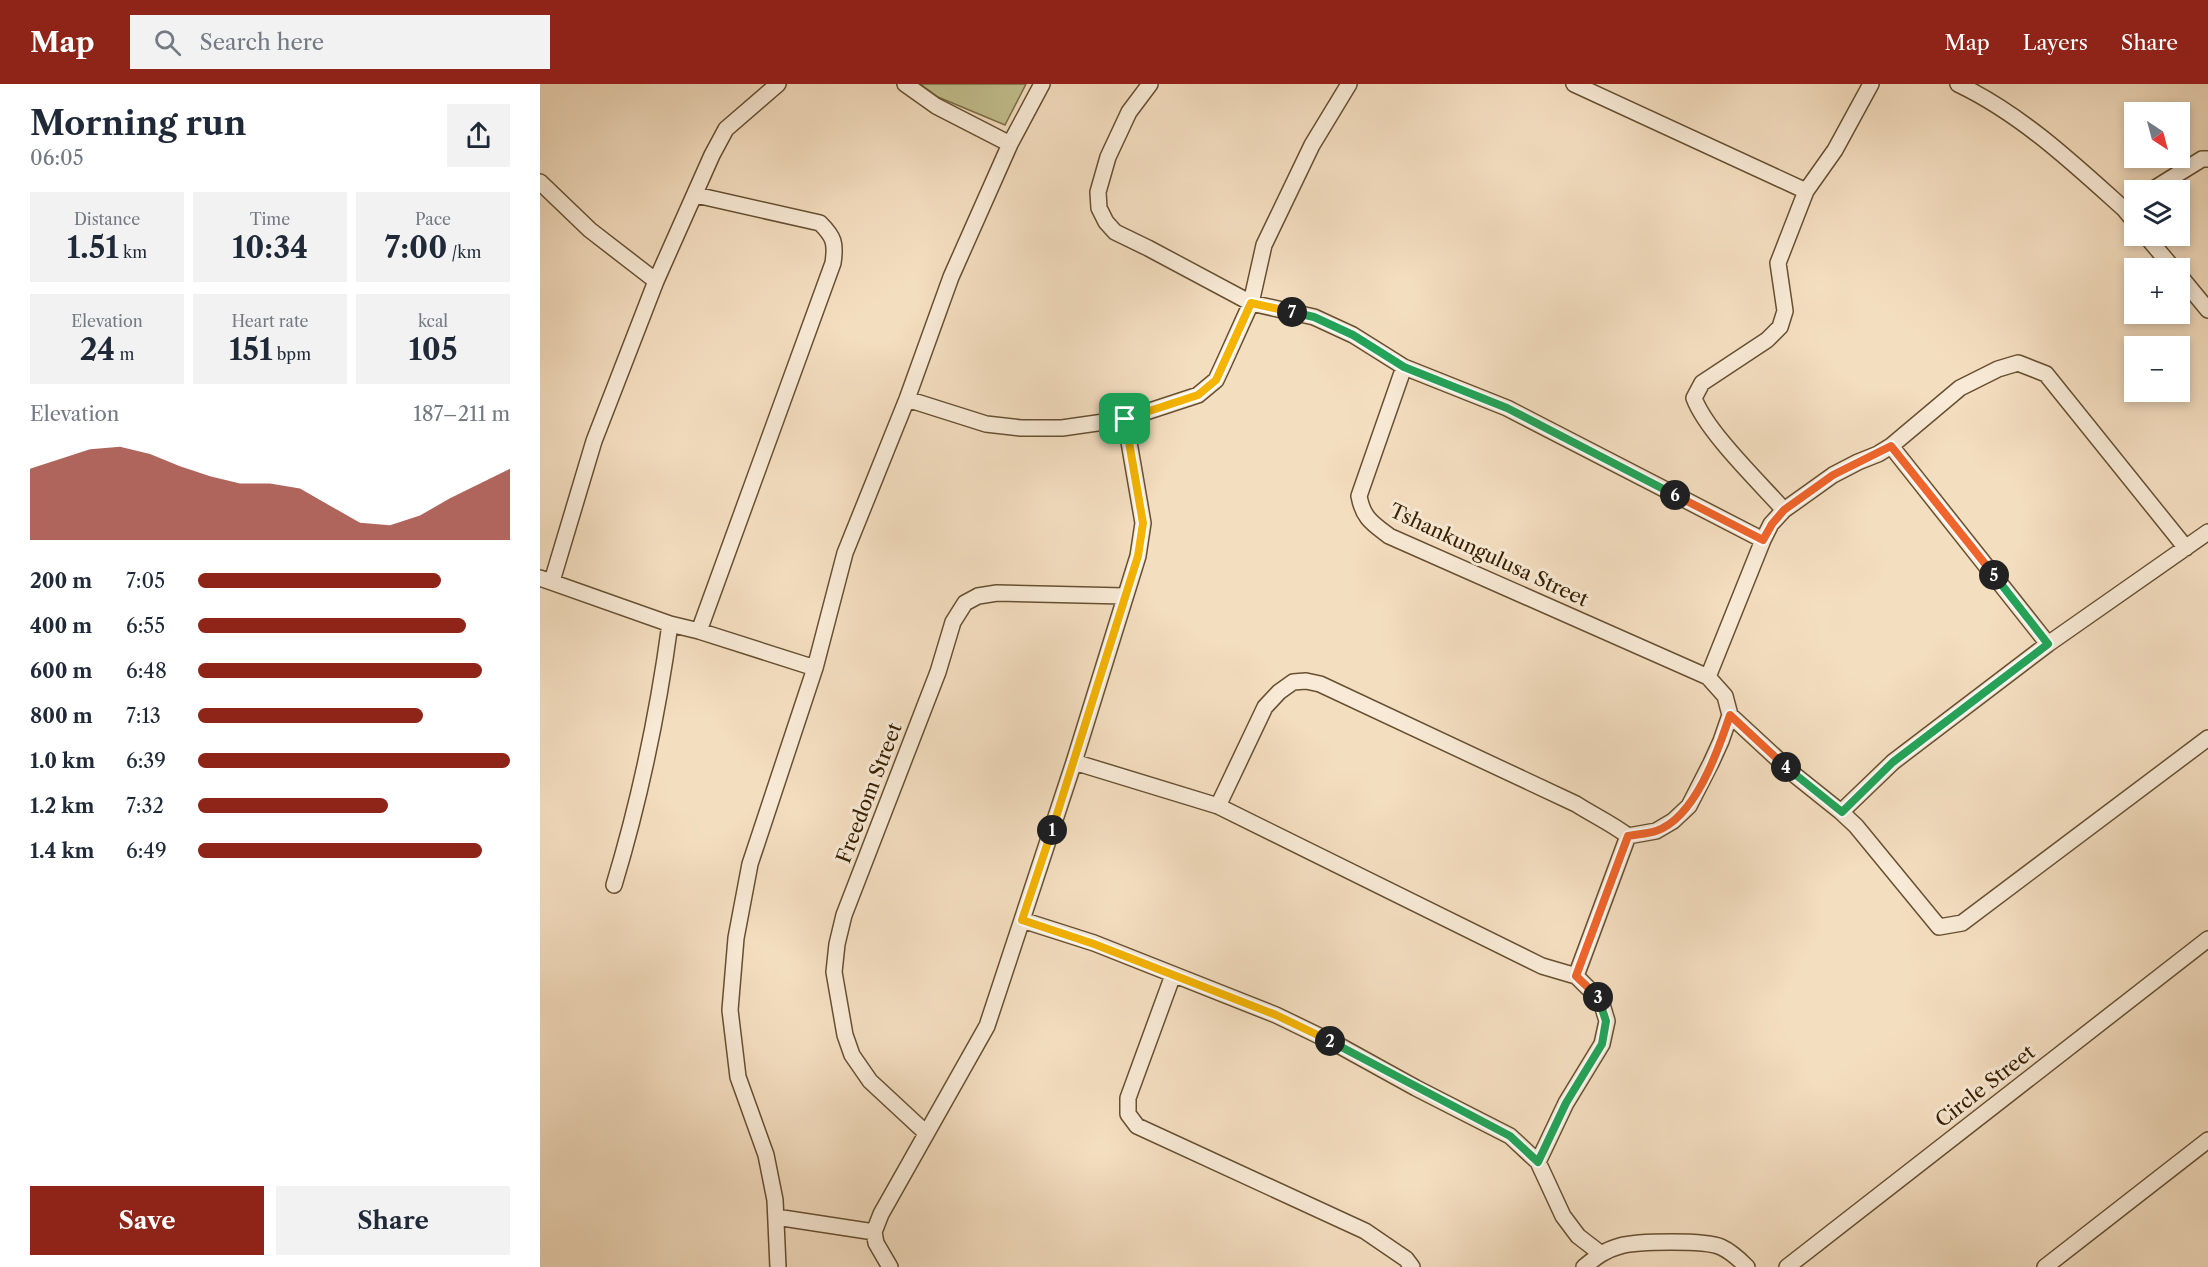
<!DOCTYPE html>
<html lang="en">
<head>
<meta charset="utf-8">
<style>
	body { margin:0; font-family:"Libre Caslon Text",serif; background:#f2f2f3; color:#1f2937; height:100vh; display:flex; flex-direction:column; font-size:22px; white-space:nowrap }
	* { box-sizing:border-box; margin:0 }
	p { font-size:20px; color:#747a83 }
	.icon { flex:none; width:33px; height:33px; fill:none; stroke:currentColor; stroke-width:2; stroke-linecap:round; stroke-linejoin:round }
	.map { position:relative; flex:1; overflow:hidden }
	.details { display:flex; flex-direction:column; background:#fff; width:540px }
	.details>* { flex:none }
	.needle { width:39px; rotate:144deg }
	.fabs { position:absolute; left:1584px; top:18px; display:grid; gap:12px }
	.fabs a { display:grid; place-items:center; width:66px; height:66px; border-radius:0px; background:#fff; box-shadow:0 3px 9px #0003; font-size:30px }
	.pin { position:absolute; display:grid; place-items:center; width:51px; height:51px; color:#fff; margin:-26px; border-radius:12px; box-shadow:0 3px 9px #0006 }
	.km { position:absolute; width:30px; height:30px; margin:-15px; border-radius:50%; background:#222; color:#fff; font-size:16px; line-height:30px; text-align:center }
	.round { display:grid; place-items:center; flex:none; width:63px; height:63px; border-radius:0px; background:#f2f2f3 }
	.overview { display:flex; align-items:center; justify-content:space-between; height:102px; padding:0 30px }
	h1 { font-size:33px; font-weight:700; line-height:45px }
	.metrics { display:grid; grid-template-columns:repeat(3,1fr); gap:9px; height:102px; padding:6px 30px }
	.metrics div { display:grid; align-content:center; border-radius:0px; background:#f2f2f3; text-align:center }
	.metrics b { font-size:30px; font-weight:700 }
	.metrics small { font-size:16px; font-weight:400 }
	.metrics p { font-size:16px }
	.chart { height:168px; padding:12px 30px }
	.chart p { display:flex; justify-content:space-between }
	.chart svg { width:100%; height:108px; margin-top:6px; fill:#8f2418; opacity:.7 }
	.button { display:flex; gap:12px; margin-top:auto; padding:12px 30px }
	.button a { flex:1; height:69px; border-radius:0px; background:#8f2418; color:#fff; font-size:24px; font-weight:700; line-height:69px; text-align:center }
	.button a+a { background:#f2f2f3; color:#1f2937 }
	ul { padding:0 30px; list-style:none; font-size:20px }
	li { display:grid; grid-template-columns:96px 72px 1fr; align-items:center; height:45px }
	li i { height:15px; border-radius:8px; background:#8f2418 }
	header { display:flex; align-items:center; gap:36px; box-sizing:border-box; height:84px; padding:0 30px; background:#8f2418; color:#fff }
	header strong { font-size:28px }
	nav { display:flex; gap:33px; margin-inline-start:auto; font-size:21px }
	.search { width:420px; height:54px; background:#f2f2f3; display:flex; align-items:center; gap:15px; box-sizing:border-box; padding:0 21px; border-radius:0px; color:#747a83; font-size:22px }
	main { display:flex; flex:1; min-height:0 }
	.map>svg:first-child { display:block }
	.green { fill:#c2bf8e; stroke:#7d7048; stroke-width:1.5 }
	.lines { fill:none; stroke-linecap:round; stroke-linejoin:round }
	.minor-casing { stroke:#675031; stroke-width:18 }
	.minor { stroke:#f8ead6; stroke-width:15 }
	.split-1-casing { stroke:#fff; stroke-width:12 }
	.split-2-casing { stroke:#fff; stroke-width:12 }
	.split-3-casing { stroke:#fff; stroke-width:12 }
	.split-4-casing { stroke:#fff; stroke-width:12 }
	.split-5-casing { stroke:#fff; stroke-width:12 }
	.split-6-casing { stroke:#fff; stroke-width:12 }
	.split-7-casing { stroke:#fff; stroke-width:12 }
	.split-8-casing { stroke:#fff; stroke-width:12 }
	.split-1 { stroke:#f5b400; stroke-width:8 }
	.split-2 { stroke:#f5b400; stroke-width:8 }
	.split-3 { stroke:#22a559; stroke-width:8 }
	.split-4 { stroke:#f0652b; stroke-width:8 }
	.split-5 { stroke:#22a559; stroke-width:8 }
	.split-6 { stroke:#f0652b; stroke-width:8 }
	.split-7 { stroke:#22a559; stroke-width:8 }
	.split-8 { stroke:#f5b400; stroke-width:8 }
	.labels { text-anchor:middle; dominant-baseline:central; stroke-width:6; stroke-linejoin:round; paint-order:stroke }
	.street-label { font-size:20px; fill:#382001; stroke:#f8ead6 }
</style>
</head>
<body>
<header>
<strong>Map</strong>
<div class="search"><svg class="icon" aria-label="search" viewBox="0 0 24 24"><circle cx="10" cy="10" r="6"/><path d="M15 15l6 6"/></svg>Search here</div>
<nav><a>Map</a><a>Layers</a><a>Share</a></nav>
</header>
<main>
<section class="details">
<div class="overview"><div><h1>Morning run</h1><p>06:05</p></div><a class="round"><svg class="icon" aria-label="share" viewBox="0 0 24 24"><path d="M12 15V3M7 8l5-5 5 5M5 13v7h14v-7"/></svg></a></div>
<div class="metrics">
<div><p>Distance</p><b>1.51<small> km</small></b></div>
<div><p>Time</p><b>10:34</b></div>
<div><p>Pace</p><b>7:00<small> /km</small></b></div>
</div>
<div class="metrics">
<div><p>Elevation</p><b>24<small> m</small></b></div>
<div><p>Heart rate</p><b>151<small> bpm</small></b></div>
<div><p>kcal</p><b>105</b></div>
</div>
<div class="chart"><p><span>Elevation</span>187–211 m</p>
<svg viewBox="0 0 160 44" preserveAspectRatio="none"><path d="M0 44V15L10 11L20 7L30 6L40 9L50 14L60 18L70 21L80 21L90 23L100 30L110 37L120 38L130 34L140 27L150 21L160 15V44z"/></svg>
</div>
<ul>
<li><b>200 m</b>7:05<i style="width:78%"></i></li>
<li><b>400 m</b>6:55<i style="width:86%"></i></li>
<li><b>600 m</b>6:48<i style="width:91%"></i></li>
<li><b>800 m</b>7:13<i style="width:72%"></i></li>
<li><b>1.0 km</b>6:39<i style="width:100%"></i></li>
<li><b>1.2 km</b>7:32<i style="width:61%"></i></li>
<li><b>1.4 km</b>6:49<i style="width:91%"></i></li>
</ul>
<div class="button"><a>Save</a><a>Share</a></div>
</section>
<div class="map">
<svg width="1668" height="1183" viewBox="0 0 1668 1183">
	<rect width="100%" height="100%" fill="#f4dec0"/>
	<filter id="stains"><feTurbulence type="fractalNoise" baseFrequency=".00333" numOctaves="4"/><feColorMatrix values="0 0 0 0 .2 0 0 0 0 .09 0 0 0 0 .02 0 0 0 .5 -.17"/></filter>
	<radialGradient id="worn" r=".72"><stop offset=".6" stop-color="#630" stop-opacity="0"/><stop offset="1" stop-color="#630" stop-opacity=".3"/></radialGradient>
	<path class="green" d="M380,0H486L465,41L398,13Z"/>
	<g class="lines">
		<g class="minor-casing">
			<path id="minor" d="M365,0L396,22L470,60
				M610,0L589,28L568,73L558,108L559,124L566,138L575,148L608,164L711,219L774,233L813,251L864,283L967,324L1223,456
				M1034,0L1266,107
				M1418,0C1481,30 1533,79 1584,125L1594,137
				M0,98L50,146L116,197
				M1612,106L1662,75H1668
				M156,111L280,139C294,153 296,159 293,179L159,547
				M1606,152L1633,184
				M1640,192L1668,226
				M864,283L819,412C823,434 832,439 849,452L1168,593
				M367,315L446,340L481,344H522L585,335L658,311L676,296L683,281L711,219L724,161L772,61L809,0
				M1351,362L1508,560L1668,448
				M1244,426C1219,398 1166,347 1154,314L1162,299L1227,256L1240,243L1245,227L1238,179L1266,107L1295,66L1331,0
				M0,494L130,540L159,547L275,584
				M12,497L54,357L116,197L172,71L186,45L238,0
				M1508,560L1353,678L1301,728L1316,742L1399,843L1422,839L1668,654
				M1190,631L1256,692L1301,728
				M534,678L678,722L1002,882L1036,892L1061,917L1067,937L1062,960L1026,1019L998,1078
				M678,722L725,623L739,608L753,598L766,597L780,600L1036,720C1053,731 1071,739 1088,752L1116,747L1133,737L1149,722L1171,679L1181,657L1190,631L1185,612L1168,593L1223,456L1231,440L1244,426L1293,391L1318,378L1338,370L1351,362L1420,304L1458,285L1478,279L1506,290L1646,464
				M74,801C100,715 118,629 130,540
				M482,836L554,859L736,931L800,962L876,1004L970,1052L998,1078L1023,1132L1038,1152L1060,1169
				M633,891L588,1014V1030L597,1042L825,1147L866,1175L872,1183
				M1036,892L1088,752
				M386,1049L330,997L312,971L305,951L294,888L297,860L304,831L398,588L413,538L425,519L438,512L457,509L585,512
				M236,1133L334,1148
				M238,1183L235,1116L226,1071L198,993L190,926L196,854L210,780L275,584L305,469L367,315L411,193L470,60L502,0
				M350,1183L336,1159L334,1148L341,1130L447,942L534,678L598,472L603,439L585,335
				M1044,1183C1056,1173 1065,1166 1080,1162C1097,1157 1166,1156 1181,1163C1190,1167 1200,1176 1207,1183
				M1247,1183L1668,855
				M1505,1183L1668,1056"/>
		</g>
		<use href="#minor" class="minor"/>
	</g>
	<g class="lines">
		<g class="split-1-casing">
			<path id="split-1" d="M512,746L598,472L603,439L585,335"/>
		</g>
		<g class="split-2-casing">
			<path id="split-2" d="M512,746L482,836L554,860L736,931L790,957"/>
		</g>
		<g class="split-3-casing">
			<path id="split-3" d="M790,957L970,1052L998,1078L1026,1019L1062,960L1066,937L1058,913"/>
		</g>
		<g class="split-4-casing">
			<path id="split-4" d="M1058,913L1036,892L1088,752C1097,750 1107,750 1116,747C1155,734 1178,667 1190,631L1246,683"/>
		</g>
		<g class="split-5-casing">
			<path id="split-5" d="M1246,683L1302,728L1353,678L1508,560L1454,491"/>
		</g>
		<g class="split-6-casing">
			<path id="split-6" d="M1135,411L1223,456L1232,440L1244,426L1293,391L1351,362L1454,491"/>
		</g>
		<g class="split-7-casing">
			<path id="split-7" d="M752,228L774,233L813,251L864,283L967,324L1135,411"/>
		</g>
		<g class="split-8-casing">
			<path id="split-8" d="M585,335L658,311L676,296L711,219L752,228"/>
		</g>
		<use href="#split-1" class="split-1"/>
		<use href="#split-2" class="split-2"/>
		<use href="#split-3" class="split-3"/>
		<use href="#split-4" class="split-4"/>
		<use href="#split-5" class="split-5"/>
		<use href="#split-6" class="split-6"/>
		<use href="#split-7" class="split-7"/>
		<use href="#split-8" class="split-8"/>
	</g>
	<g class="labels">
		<g class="street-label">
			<text transform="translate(949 471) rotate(25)">Tshankungulusa Street</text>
			<text transform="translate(329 709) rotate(-69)">Freedom Street</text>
			<text transform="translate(1445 1002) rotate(-38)">Circle Street</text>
		</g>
	</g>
	<rect width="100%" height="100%" filter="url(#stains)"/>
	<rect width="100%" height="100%" fill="url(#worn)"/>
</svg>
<div class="fabs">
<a><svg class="needle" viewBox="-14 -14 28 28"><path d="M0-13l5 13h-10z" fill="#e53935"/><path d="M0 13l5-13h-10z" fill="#747a83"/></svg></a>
<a><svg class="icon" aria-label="layers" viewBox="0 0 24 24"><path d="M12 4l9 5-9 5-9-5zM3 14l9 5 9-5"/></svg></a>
<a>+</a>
<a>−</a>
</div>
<div class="pin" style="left:585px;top:335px;background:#1e9e55"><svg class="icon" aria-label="arrive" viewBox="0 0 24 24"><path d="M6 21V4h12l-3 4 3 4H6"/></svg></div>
<b class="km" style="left:512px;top:746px">1</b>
<b class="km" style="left:790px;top:957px">2</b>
<b class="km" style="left:1058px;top:913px">3</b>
<b class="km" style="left:1246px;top:683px">4</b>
<b class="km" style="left:1454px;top:491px">5</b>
<b class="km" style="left:1135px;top:411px">6</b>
<b class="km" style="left:752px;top:228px">7</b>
</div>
</main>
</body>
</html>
